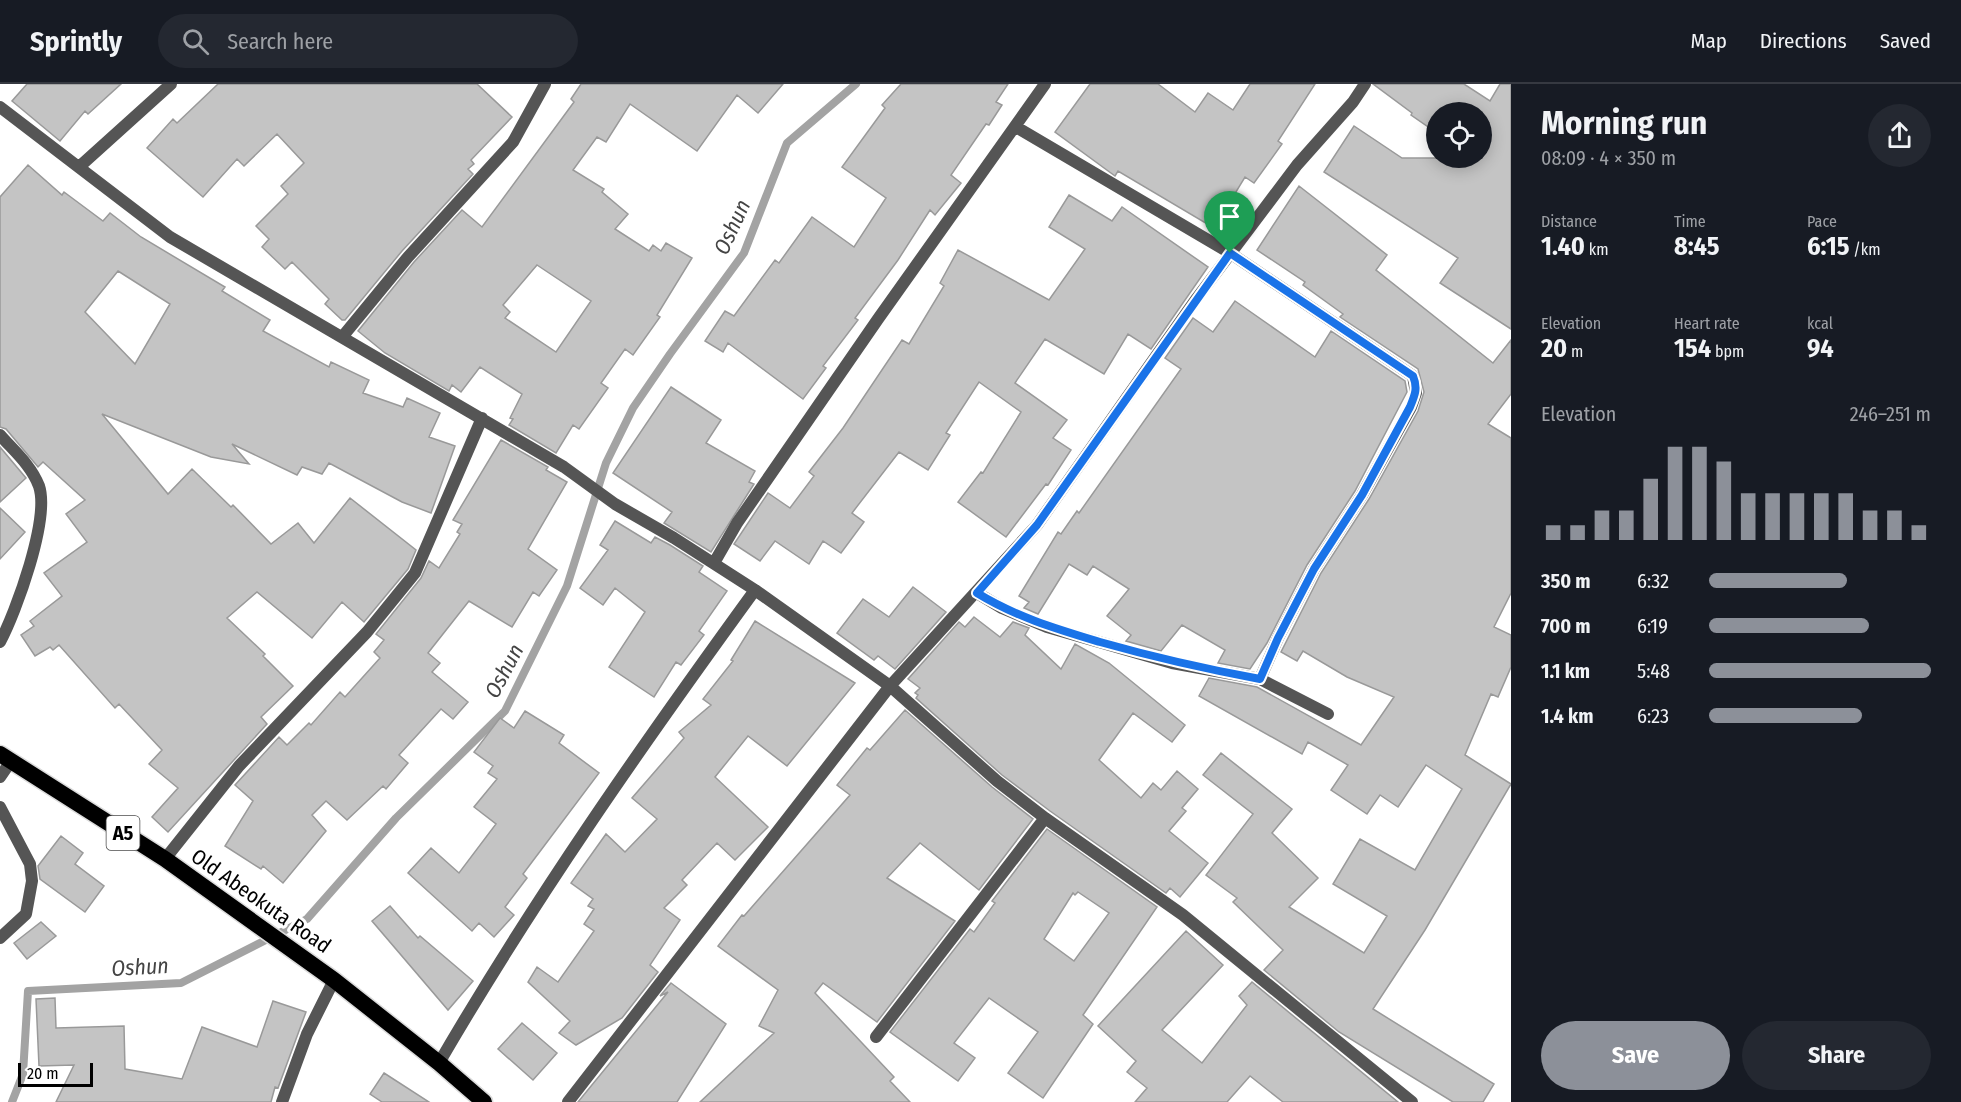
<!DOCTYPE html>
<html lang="en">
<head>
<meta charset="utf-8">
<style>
	body { margin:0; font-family:"Fira Sans Condensed",sans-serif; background:#242831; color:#f1f3f6; height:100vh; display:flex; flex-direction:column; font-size:22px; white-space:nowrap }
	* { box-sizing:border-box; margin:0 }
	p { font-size:20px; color:#9ea1a6 }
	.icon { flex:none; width:33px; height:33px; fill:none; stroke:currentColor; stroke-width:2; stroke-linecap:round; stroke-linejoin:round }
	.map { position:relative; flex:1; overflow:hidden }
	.drawer { display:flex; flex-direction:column; background:#171b24; width:450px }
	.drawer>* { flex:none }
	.buttons { position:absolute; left:1426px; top:18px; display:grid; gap:12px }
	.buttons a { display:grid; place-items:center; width:66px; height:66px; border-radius:50%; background:#171b24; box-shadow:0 3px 15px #0003; font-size:30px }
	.scale { position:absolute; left:18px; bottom:15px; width:75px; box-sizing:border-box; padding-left:6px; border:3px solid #000; border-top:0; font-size:16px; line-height:21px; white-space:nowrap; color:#000; -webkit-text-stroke:4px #fff; paint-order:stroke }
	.pin { position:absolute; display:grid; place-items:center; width:51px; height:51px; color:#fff; margin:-62px -26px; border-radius:50% 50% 50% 0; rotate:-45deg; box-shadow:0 0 6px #0007 }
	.pin .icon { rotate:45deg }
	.round { display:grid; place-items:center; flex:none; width:63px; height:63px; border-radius:32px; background:#242831 }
	.headline { display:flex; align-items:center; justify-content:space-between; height:102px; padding:0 30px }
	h1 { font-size:33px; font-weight:700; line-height:45px }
	.metrics { display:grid; grid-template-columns:repeat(3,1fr); gap:9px; height:102px; padding:6px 30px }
	.metrics div { display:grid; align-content:center }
	.metrics b { font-size:26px; font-weight:700 }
	.metrics small { font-size:16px; font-weight:400 }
	.metrics p { font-size:16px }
	.chart { height:168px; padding:12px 30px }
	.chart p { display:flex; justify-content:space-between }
	.chart svg { width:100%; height:108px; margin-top:6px; stroke:#8c9099; stroke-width:6 }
	.button { display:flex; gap:12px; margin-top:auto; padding:12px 30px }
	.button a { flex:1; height:69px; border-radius:36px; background:#8c9099; color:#fff; font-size:24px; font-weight:700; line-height:69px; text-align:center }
	.button a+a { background:#242831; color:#f1f3f6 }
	ul { padding:0 30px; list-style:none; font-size:20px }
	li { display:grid; grid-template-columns:96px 72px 1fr; align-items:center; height:45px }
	li i { height:15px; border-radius:8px; background:#8c9099 }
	header { display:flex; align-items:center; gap:36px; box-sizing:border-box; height:84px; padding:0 30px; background:#171b24; border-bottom:2px solid #363941 }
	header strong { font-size:28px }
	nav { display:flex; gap:33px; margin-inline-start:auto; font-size:21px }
	.search { width:420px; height:54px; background:#242831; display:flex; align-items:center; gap:15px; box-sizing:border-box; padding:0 21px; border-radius:33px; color:#9ea1a6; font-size:22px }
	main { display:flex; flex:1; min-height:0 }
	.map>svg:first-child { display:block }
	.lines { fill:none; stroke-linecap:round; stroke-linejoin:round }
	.stream { stroke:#a3a3a3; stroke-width:8 }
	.building { fill:#c4c4c4; stroke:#999; stroke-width:1.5; fill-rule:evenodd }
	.trunk-casing { stroke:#dbdbdb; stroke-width:19 }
	.service { stroke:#555; stroke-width:12 }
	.minor { stroke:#555; stroke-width:12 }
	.trunk { stroke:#000; stroke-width:16 }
	.route-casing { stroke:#fff; stroke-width:12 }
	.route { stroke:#1a73e8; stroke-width:8 }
	.labels { text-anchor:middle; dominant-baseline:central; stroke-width:6; stroke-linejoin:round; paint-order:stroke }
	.shield { fill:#fff; stroke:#4c4c4c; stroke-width:1.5 }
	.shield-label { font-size:20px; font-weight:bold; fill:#000 }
	.street-label { font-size:21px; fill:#000; stroke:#fff }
	.water-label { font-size:22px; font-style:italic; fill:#444; stroke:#fff }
</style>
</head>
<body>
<header>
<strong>Sprintly</strong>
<div class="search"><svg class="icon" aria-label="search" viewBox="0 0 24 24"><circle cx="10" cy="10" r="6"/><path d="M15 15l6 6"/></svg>Search here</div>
<nav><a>Map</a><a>Directions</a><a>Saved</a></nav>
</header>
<main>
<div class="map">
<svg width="1511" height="1018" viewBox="0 0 1511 1018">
	<rect width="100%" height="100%" fill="#fff"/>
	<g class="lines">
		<path class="stream" d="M12,1018L23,990L28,907L181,899L307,835L396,734L505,627L567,502L606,379L633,324L670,270L744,169L787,59L856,0"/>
	</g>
	<path class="building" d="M27,0H121L88,30L85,27L60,57L12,17Z
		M218,0H477L512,33L471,76L474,80L468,85L473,90L402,167L345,236H342L325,220L329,215L292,178L285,185L262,163L269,155L256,142L288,110L281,102L304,79L277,50L244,82L237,75L203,113L147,64L173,35L177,39Z
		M581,0H783L758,29L737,11L697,67L630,20L606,58L597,53L573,86L604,105L602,108L628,130L615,145L649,167L653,161L661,167L666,159L692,174L657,231L660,233L633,271L625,265L601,299L608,304L579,345L573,341L556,369L509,341L513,335L510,334L522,310L480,283L461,308L452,301L449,307L385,269L358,247L414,178L462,126L482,143L574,18L571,15ZM537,181L591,217L556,268L505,234L510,228L503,221Z
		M901,0H1008L996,18L1002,21L989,41L986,40L951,91L961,99L935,131L930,126L898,176L855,234L858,236L823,282L826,284L803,315L728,259L723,268L705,257L725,227L734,232L775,176L779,179L812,133L854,163L886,114L842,83L885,24L882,21Z
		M1090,0H1158L1195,28L1208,9L1233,26L1250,0H1315L1278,57L1282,60L1254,99L1245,93L1214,144L1118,87L1115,92L1055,48Z
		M1373,0H1464L1490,17L1500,0H1511V245L1440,199L1458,174L1324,88L1354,42L1402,74H1482V28H1437V49L1411,31L1412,29Z
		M28,81L62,111L64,108L103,137L110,129L141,153L225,203L222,207L270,236L263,247L329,283L331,278L369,296L363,309L403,323L407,314L440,329L429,353L455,362L431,429L402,418L329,379L322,390L302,383L297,391L232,360L249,380L211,373L102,330L168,410L192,385L231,423L233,421L271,460L298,439L314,459L350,414L416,466L408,485L364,538L342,518L312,554L257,508L227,534L265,570L263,572L293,602L261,633L267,640L168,748L152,733L178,704L149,680L162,666L119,620L115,624L59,561L53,566L50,563L35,572L21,551L34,542L30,537L62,512L44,489L87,458L66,430L85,416L43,378L38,383L6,345L0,343V113ZM118,187L170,220L135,280L85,228Z
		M1299,102L1387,171L1376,186L1493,279L1511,256V310L1488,340L1511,354V509L1494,543L1511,551V583L1498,613L1491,610L1465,671L1511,700L1425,846L1373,925L1494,1000L1483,1018H1453L1339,948L1264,886L1283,866L1233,818L1237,814L1206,791L1253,730L1203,691L1221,669L1292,725L1272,749L1318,794L1289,823L1364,869L1387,832L1333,800L1360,755L1415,786L1462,705L1426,681L1398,723L1380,711L1367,730L1331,706L1348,681L1308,658L1302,670L1199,612L1209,594L1257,603L1361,661L1394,613L1347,593L1303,567L1297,577L1281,568L1321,489L1369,415L1418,327L1424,308L1418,285L1340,233L1343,230L1303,201L1305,198L1257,166Z
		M1069,111L1112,137L1122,123L1208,183L1151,265L1128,250L1104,290L1045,255L1015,299L1067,336L1053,354L1071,366L1048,401L1046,400L1006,453L958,418L981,388L983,389L1021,328L979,298L946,349L950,351L928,386L899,368L852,429L864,438L841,469L823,457L809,480L775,457L760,477L734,460L768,409L790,424L814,392L809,388L843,344L902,256L909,260L944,202L940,199L958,166L1049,216L1085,165L1049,143Z
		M1235,217L1315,273L1331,247L1405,297L1407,308L1355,407L1307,481L1267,559L1250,585L1218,579L1225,566L1182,541L1161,567L1126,557L1131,551L1107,532L1129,505L1093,482L1087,491L1069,480L1038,530L1024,524L1029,518L1019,512L1058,448L1061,450L1077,427L1079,429L1181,285L1165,274L1193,234L1213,248Z
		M671,303L721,336L706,359L755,387L749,398L754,400L711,468L664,439L672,428L613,389Z
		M501,356L548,383L546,386L567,398L528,465L557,486L539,512L533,508L512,543L469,517L428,569L440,579L432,588L468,618L453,635L441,625L399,671L408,679L386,705L383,702L347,736L326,717L312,731L326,747L283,799L263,782L261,785L225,762L253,717L235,701L279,653L287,661L309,639L311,641L340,608L345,613L380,574L374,568L384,556L376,550L421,494L429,477L439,484L460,450L457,448L462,440L453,436Z
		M0,363L26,394L0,418Z
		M0,424L25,448L0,475Z
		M615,437L651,459L655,453L670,461L703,482L699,488L727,507L699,547L704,551L681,581L676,578L654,613L609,583L645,528L615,504L603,521L580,504L608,466L600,461Z
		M913,503L946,528L895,585L878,572L874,576L837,549L863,515L889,533Z
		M974,533L1000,553L1013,538L1029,544L1025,551L1061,585L1075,560L1109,579L1185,641L1172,658L1133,629L1099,676L1141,714L1153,699L1161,706L1177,687L1198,705L1182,724L1186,727L1169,747L1208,779L1180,813L1170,804L1166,809L1050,727L1002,691L916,614L918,611L915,609L920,604L908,595L959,538L965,543Z
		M755,537L855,599L787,682L748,652L715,693L768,743L735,776L717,759L682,796L687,801L664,824L680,836L650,881L658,888L622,934L576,961L559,949L570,937L528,898L537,883L558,898L594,847L584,840L594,825L588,822L593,815L571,799L606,750L625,768L657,735L632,714L684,654L679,648L711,621L703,615L733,577L731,576Z
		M905,626L992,703L1033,735L979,806L920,759L887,794L955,837L877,938L823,899L815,909L894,993L890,997L910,1018H700L774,949L759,942L778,906L718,862L742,831L744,832L850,711L837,701L867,664L870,666Z
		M525,627L564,651L559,659L599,689L523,790L527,794L505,823L514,831L494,853L479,839L472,847L408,789L431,764L459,789L496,740L474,723L497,695L488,689L493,682L474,668L500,634L514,644Z
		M1047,745L1157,823L1083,931L1093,940L1043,1014L1008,989L1038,948L989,914L954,959L975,974L958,997L890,948L970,845L974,848L995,819L992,817ZM1078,808L1109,829L1074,877L1044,855L1073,809L1075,811Z
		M61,752L83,769L75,780L104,802L85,828L40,795L38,782Z
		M390,822L418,854L420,852L473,897L448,926L372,837Z
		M41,838L56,852L27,875L14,859Z
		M1186,847L1223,881L1162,946L1202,979L1247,921L1239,912L1252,898L1398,1018H1283L1250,992L1227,1018H1135L1147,1004L1127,988L1136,977L1098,942Z
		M671,899L726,940L677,1018H578L668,908L660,912Z
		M55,914L56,944L124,942L125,985L182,995L202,943L257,963L273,917L306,928L278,1004L275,1003L271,1018H56L74,981L39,982L36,915Z
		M522,939L557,969L533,996L498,965Z
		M384,989L429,1018H382L370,1010Z"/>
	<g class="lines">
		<g class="trunk-casing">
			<path id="trunk" d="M0,670L165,775L334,896L439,979L484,1018"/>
		</g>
		<path class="service" d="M0,693L11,677
			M0,723L30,780L32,797L26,830L0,854"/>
		<path class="minor" d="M0,23L170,153L564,383L615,420L674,454L755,506L890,602L997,697L1045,734L1183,831L1412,1018
			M1016,43L1230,169L1413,292L1416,309L1411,323L1362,411L1314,485L1278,554L1260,595
			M79,83L171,0
			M343,252L408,173L513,58L545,0
			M0,351C14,367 31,381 39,402C50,435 16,528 0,558
			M714,479L737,439L878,235L1045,0
			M977,509L1002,524L1047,543L1172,579L1260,595L1328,630
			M165,775L239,682L367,548L415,489L482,334
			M876,953L1045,734
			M439,979C535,814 643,660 755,506
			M282,1018L307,950L334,896
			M568,1018L890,602L1037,441L1197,214L1297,81L1353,18L1365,0"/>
		<use href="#trunk" class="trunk"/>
	</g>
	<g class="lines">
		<g class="route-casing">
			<path id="route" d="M1230,169L1413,292C1418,304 1415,311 1410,323L1362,411L1314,485L1278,554L1260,595C1206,585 1153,573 1100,558C1057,545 1016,533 977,509L1037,441Z"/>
		</g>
		<use href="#route" class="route"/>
	</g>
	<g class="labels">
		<rect class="shield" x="106.5" y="732" width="33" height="34" rx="4.5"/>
		<g class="shield-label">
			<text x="123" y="749">A5</text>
		</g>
		<g class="street-label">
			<text transform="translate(261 817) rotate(35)">Old Abeokuta Road</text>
		</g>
		<g class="water-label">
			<text transform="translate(732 143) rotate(-65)">Oshun</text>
			<text transform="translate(504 587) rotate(-62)">Oshun</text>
			<text transform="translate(140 883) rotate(-3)">Oshun</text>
		</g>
	</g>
</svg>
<div class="buttons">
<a><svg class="icon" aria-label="locate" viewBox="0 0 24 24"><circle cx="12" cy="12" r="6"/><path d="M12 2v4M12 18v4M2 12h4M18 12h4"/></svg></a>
</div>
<div class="scale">20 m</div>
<div class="pin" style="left:1230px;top:169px;background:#1e9e55"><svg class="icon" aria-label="arrive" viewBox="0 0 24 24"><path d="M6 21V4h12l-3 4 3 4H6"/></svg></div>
</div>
<section class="drawer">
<div class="headline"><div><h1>Morning run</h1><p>08:09 · 4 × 350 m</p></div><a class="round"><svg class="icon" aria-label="share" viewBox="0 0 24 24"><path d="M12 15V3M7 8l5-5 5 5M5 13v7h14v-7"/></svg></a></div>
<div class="metrics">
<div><p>Distance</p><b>1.40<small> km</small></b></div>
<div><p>Time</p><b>8:45</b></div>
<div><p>Pace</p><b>6:15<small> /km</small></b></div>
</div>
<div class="metrics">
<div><p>Elevation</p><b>20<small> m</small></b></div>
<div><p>Heart rate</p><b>154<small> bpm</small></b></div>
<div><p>kcal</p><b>94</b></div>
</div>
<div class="chart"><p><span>Elevation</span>246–251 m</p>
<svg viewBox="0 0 160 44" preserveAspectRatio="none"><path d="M5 44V38M15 44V38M25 44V32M35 44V32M45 44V19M55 44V6M65 44V6M75 44V12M85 44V25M95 44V25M105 44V25M115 44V25M125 44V25M135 44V32M145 44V32M155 44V38"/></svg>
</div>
<ul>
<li><b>350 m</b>6:32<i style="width:62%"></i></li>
<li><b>700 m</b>6:19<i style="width:72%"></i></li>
<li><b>1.1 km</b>5:48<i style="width:100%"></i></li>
<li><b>1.4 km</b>6:23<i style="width:69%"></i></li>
</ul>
<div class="button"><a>Save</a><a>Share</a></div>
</section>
</main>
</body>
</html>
